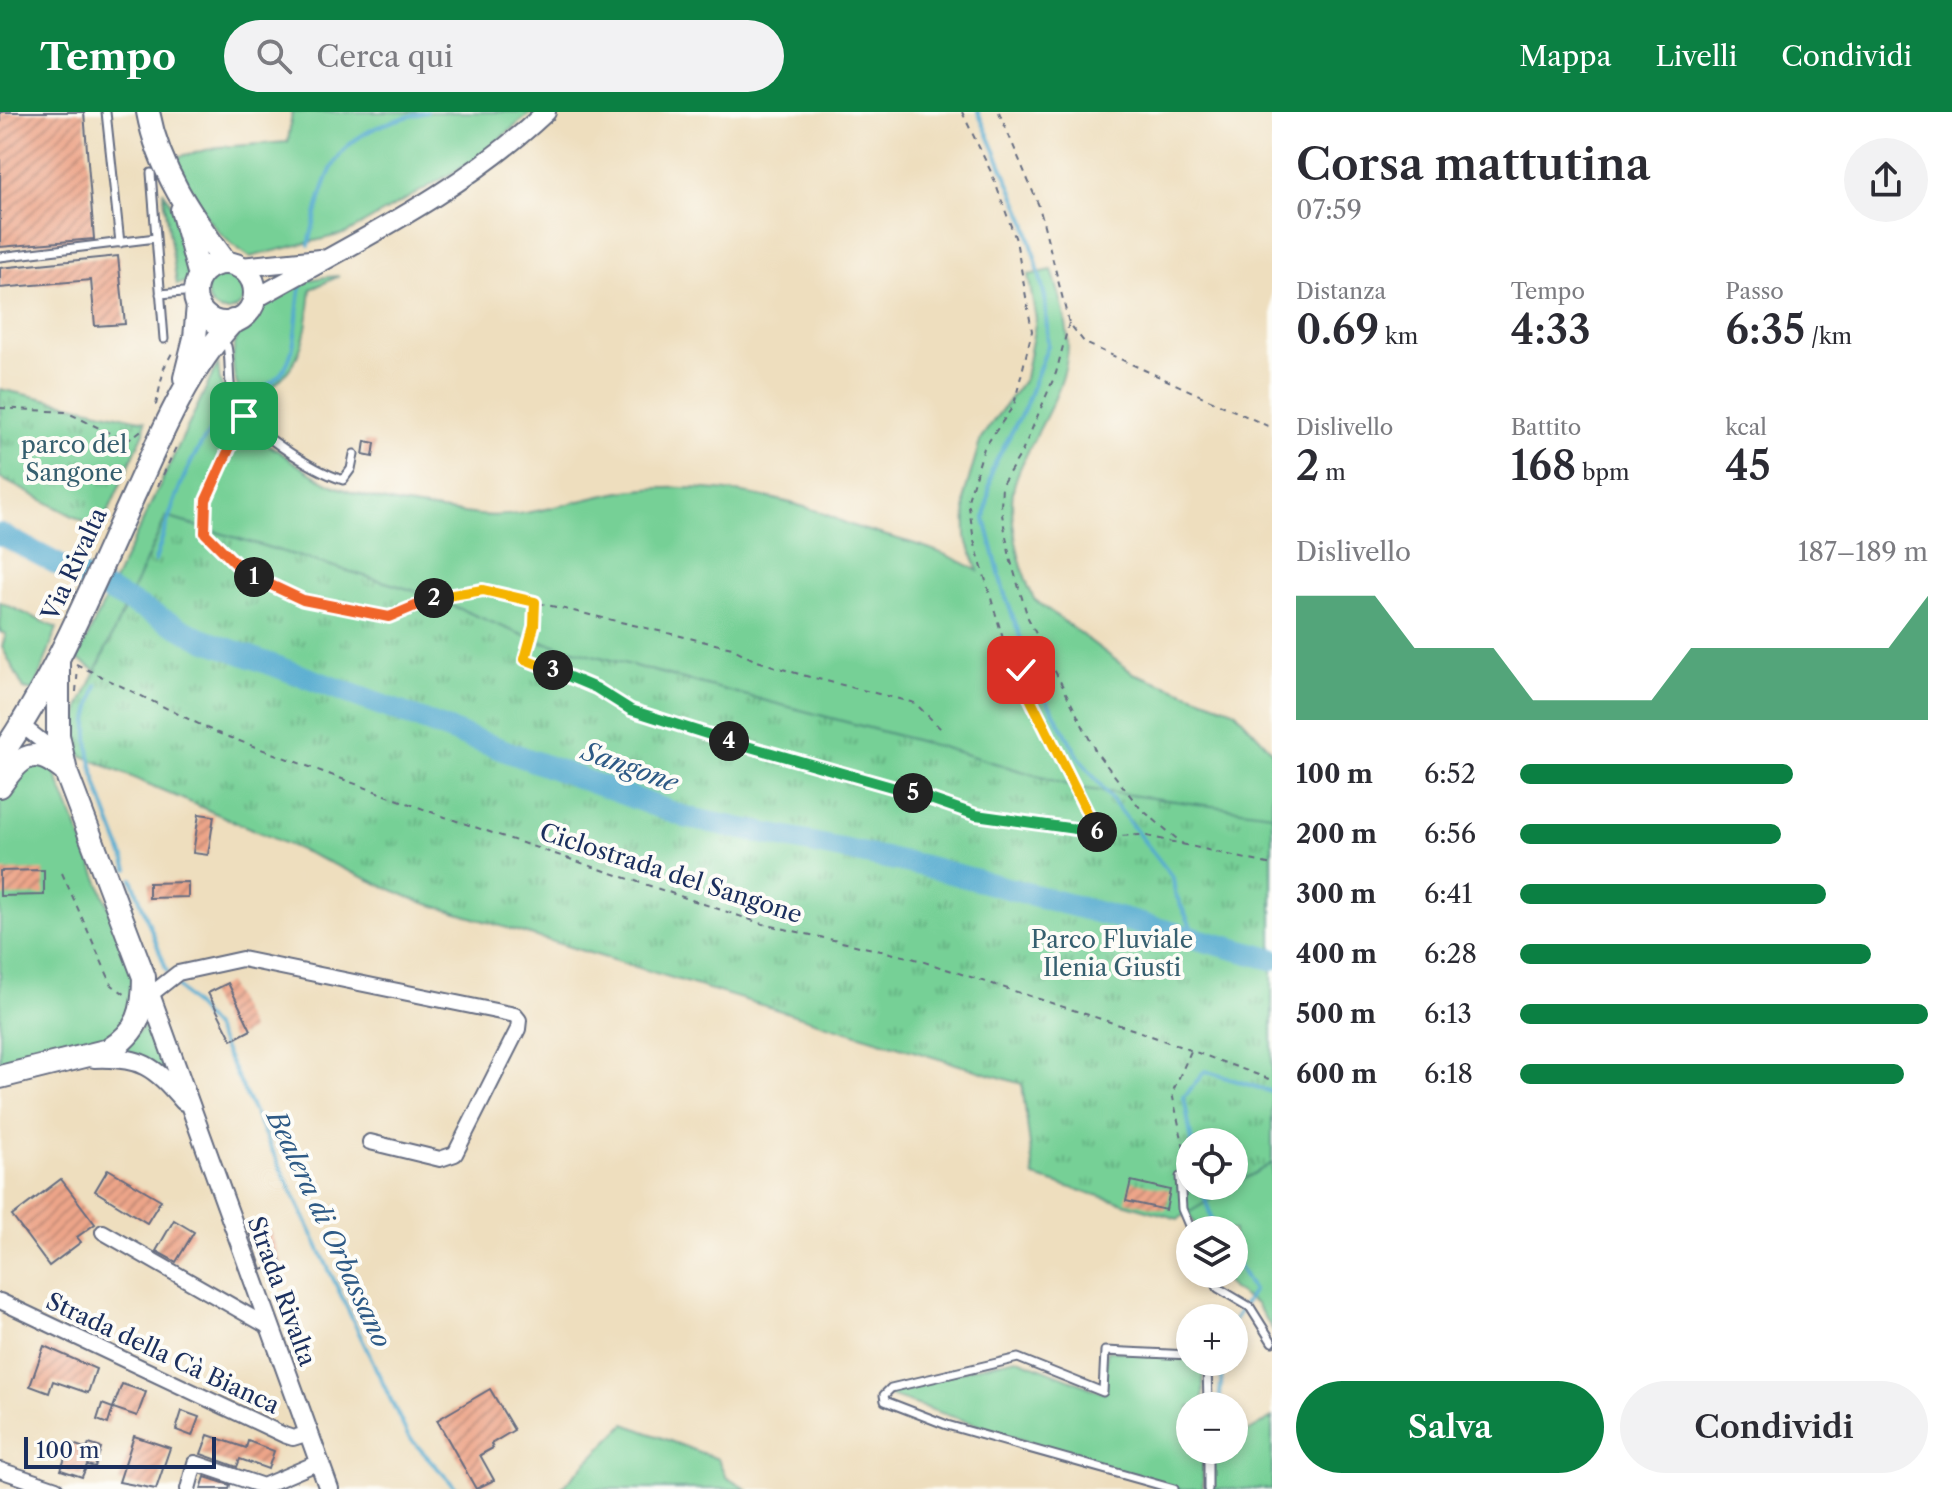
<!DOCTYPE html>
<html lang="it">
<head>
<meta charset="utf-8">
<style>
	body { margin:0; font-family:"Libre Caslon Text",serif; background:#f2f2f3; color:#2b2b33; height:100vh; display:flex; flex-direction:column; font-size:30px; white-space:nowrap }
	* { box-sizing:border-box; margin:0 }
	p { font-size:26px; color:#7c7c81 }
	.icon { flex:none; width:44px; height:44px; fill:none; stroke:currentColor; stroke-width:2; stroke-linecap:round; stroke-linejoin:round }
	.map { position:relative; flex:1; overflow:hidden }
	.drawer { display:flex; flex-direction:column; background:#fff; width:680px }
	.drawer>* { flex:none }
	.tools { position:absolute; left:1176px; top:1016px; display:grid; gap:16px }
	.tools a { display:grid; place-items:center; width:72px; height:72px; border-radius:50%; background:#fff; box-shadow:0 4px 12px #0003; font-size:40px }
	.scale { position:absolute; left:24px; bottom:20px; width:192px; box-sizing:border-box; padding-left:8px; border:4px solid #1b2f5e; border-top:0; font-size:22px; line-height:28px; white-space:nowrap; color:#1b2f5e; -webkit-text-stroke:6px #fdfcf7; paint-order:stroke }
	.pin { position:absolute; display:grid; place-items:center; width:68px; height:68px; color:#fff; margin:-34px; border-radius:16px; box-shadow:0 4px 12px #0006 }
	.km { position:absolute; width:40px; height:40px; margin:-20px; border-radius:50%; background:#222; color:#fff; font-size:22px; line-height:40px; text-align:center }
	.round { display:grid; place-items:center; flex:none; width:84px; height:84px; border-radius:42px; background:#f2f2f3 }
	.headline { display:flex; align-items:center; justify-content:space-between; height:136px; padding:0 24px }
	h1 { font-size:44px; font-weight:600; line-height:60px }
	.figures { display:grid; grid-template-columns:repeat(3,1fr); gap:12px; height:136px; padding:8px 24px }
	.figures div { display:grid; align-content:center }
	.figures b { font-size:40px; font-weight:600 }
	.figures small { font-size:22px; font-weight:400 }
	.figures p { font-size:22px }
	.chart { height:224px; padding:16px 24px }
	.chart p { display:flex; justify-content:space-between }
	.chart svg { width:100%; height:144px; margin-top:8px; fill:#0b8043; opacity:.7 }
	.action { display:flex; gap:16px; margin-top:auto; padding:16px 24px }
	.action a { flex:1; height:92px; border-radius:48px; background:#0b8043; color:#fff; font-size:32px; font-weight:600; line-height:92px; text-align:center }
	.action a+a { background:#f2f2f3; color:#2b2b33 }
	ul { padding:0 24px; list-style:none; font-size:26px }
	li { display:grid; grid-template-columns:128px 96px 1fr; align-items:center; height:60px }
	li i { height:20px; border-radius:10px; background:#0b8043 }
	header { display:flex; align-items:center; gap:48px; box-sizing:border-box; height:112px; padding:0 40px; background:#0b8043; color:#fff }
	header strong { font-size:38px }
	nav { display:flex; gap:44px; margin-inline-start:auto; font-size:28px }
	.search { width:560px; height:72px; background:#f2f2f3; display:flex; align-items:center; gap:20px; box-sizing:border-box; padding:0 28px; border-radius:44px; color:#7c7c81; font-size:30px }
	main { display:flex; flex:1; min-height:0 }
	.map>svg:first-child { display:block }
	.green { fill:#76d096; stroke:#48807a; stroke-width:2 }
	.park { fill:url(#park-tufts); stroke:#48807a; stroke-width:2 }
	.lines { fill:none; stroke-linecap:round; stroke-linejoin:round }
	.stream { stroke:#52aacf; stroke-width:4 }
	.river { stroke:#52aacf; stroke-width:22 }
	.building { fill:url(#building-hatch) }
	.service-casing { stroke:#656c80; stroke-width:11 }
	.minor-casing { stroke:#656c80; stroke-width:18 }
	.tertiary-casing { stroke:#656c80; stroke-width:22 }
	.secondary-casing { stroke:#656c80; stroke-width:26 }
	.path { stroke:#656c80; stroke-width:2; stroke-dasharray:6 6; stroke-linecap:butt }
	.service { stroke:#fff; stroke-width:7 }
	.minor { stroke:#fff; stroke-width:14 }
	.tertiary { stroke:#fff; stroke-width:18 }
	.secondary { stroke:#fff; stroke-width:22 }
	.split-1-casing { stroke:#fff; stroke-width:16 }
	.split-2-casing { stroke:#fff; stroke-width:16 }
	.split-3-casing { stroke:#fff; stroke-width:16 }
	.split-4-casing { stroke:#fff; stroke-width:16 }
	.split-5-casing { stroke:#fff; stroke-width:16 }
	.split-6-casing { stroke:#fff; stroke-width:16 }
	.split-7-casing { stroke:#fff; stroke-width:16 }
	.split-1 { stroke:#f0652b; stroke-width:10 }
	.split-2 { stroke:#f0652b; stroke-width:10 }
	.split-3 { stroke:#f5b400; stroke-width:10 }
	.split-4 { stroke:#22a559; stroke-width:10 }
	.split-5 { stroke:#22a559; stroke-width:10 }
	.split-6 { stroke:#22a559; stroke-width:10 }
	.split-7 { stroke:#f5b400; stroke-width:10 }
	.labels { text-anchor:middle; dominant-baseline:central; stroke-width:8; stroke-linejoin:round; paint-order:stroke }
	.park-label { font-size:24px; fill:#365f6f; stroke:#fdfcf7 }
	.street-label { font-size:24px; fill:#1b2f5e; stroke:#fdfcf7 }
	.water-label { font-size:26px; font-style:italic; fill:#2e5a86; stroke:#fdfcf7 }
</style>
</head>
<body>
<header>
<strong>Tempo</strong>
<div class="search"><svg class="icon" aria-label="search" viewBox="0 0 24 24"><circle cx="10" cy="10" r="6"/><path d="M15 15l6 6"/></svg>Cerca qui</div>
<nav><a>Mappa</a><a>Livelli</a><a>Condividi</a></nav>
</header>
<main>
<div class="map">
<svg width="1272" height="1377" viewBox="0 0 1272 1377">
	<defs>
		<pattern id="park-tufts" width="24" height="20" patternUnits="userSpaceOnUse" patternTransform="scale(2)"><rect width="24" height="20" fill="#76d096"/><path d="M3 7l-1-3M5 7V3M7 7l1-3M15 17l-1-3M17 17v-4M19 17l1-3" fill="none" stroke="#60a97e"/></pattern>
		<pattern id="building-hatch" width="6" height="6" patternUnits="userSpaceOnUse" patternTransform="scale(2)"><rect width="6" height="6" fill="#eda589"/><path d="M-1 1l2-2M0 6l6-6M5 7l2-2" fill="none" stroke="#bf8773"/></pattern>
	</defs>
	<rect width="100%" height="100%" fill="#fdfcf7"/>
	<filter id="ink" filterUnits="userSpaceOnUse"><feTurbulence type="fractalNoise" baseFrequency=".0125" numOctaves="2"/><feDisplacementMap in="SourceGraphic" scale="16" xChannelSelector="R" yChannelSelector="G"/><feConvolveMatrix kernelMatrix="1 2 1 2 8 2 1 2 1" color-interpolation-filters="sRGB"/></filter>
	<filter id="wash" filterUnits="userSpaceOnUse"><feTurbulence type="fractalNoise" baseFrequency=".006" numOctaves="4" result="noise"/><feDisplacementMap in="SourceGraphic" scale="32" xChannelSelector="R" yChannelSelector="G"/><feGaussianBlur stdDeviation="1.8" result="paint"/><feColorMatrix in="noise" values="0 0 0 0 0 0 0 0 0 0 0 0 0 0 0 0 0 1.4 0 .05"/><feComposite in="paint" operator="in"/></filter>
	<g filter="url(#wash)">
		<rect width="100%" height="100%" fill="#eedebe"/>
		<path class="green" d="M292,0H532L473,49L347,121L250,145C206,117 197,91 176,45L219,35L288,30Z
			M163,78C177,100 197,146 186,170L177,173Z
			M1052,158C1059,181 1067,206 1068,230C1069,280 1031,323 1016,367C1005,397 1020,459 1034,487L1133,561L1234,598L1272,639V965L107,565L77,547L218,251L220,270L239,316C274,331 302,361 337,375C380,392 434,397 480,403C530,408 586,383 635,378C692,372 753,379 808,396C826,401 842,411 859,416C902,429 938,435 978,459L966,425L965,381L981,326L1025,266L1036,207L1028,163Z
			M207 180a19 19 0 1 1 38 0a19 19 0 1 1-38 0Z
			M339,164L311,177C305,239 300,258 247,294C203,222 270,166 339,164Z
			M0,490L57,516L34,579L24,577L2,535L6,522L0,520Z
			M33,653L54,658L137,866V894L119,924L0,958V689L20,660Z
			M151,907L176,960L167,961L120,939Z
			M1272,975V1217L1256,1192L1232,1177L1220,1162H1234V1118H1198L1188,1100L1190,1074H1234V1030Z
			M1107,1239L1190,1242V1250H1203V1294H1190V1338H1203V1377H1170L887,1283L891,1276L1016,1246L1104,1281Z
			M1272,1306V1377H1212L1213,1340L1234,1338V1328Z
			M625,1312L718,1347L726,1365L746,1377H560Z"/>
		<path class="park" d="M0,277L145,309L144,320L100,418L0,366Z
			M166,405L422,481L532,527L941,635L1078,676L1272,702V1051L1234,1073V1030H1190V1074H1233L1178,1107L1034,1065L1022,972L418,789L76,641L75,622L80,594Z"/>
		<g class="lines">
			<path class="stream" d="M978,0L1026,110L1045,185L1048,233L1025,295L992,357L985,407L1003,477L1036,569L1080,647L1173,766L1175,781L1196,825
				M309,133C328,47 336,20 427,0
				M155,449C172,395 189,332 234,293C250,279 272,276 284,257C299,234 295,200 301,174
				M97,573C94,585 89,598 88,610C85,660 112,711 128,757
				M132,767L167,859
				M173,869L214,916L408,1324L457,1377
				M1192,1030L1184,985L1205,959L1272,980
				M1201,1074L1215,1118
				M1234,1145L1253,1179L1234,1208
				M1219,1294L1223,1250
				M1211,1355L1213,1338"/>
			<path class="river" d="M0,422L199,526L688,706L925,754L1272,847"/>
		</g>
		<g id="blocks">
			<path class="building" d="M0,0H84L94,127L0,135Z
				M118,144L125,212L95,214L91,168L0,176V156Z
				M365,329L375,331L373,345L363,343Z
				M199,702L214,704L208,743L193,741Z
				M44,758V783L0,784V759Z
				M188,770V785L149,786V771Z
				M228,871L251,918L232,928L208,881Z
				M108,1057L161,1088L147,1111L95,1079Z
				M61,1067L95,1112L77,1125L81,1130L49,1154L12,1104Z
				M1131,1069L1170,1078L1166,1098L1126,1089Z
				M174,1108L194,1120L176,1150L156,1139Z
				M269,1115L281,1151L262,1158L250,1122Z
				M44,1234L96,1257L88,1281L53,1269L49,1281L30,1274Z
				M122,1272L146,1280L137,1304L113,1296Z
				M490,1277L514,1318L491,1332L493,1336L480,1343L494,1368L476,1377L437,1308Z
				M102,1292L113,1296L108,1312L97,1308Z
				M182,1299L199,1305L192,1324L176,1318Z
				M208,1323L246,1336L248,1329L274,1339L268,1357L240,1347L237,1355L201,1342Z
				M134,1324L170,1336L156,1377L119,1370Z
				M70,1331L87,1337L89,1332L101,1336L95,1355L87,1353L82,1365L61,1358Z
				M205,1365L230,1373L229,1377H201Z"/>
		</g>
	</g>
	<g filter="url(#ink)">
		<use href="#blocks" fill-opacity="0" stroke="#656c80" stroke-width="2"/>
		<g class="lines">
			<g class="service-casing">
				<path id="service" d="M106,0L120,131
					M151,61L164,227
					M0,145L156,126
					M160,182L195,179
					M219,229L227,234C231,250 227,275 234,289C249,318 312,358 343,368L351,357L354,342
					M1180,1065L1182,1097L1191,1118
					M1211,1162L1218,1176L1250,1195L1272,1230
					M1207,1250L1208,1294
					M1208,1338V1377
					M1174,1377L947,1313L885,1289L884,1283L891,1276L1018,1246L1103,1280L1105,1239L1190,1243"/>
			</g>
			<g class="minor-casing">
				<path id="minor" d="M20,612L48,634L59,650
					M150,883L178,861L242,847L515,903L519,908L518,917L455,1042L440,1047L370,1030
					M103,1120L269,1215
					M0,1189L284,1323L293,1326L309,1321
					M0,1358L56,1377
					M188,1377L195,1351L263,1374L319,1350"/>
			</g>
			<g class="tertiary-casing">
				<path id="tertiary" d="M241,155L320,147
					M255,187C357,129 460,81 546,0
					M146,871L329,1377
					M94,946C141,944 154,954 184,989"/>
			</g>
			<g class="secondary-casing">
				<path id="secondary" d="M148,0C159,58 191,104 226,151
					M182,98L200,164
					M195 181a30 30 0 1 1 60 0a30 30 0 1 1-60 0Z
					M185,266L195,226L198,193
					M0,645C57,563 94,469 136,378C162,320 189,257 233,209
					M0,674C22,642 34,633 66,660
					M0,965L109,938C139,919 144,899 144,865L66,660L58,623V550"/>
			</g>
			<path class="path" d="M962,0L992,62L1016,128L1032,219L1014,293L984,336L968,388L974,429L1004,530L1097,720
				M999,0L1039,94L1069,211L1085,231L1272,316
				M1069,211L1056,261L1022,340L1002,372L1001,397L1010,446L1028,506L1096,640L1140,696L1183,732
				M156,293L164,256L173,239
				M0,296L66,300L122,327H130L144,316
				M240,312L206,388L205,421L244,460L303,488L389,505L429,487L483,478L732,536L754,548L802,563L915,591L944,620
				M158,374L177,333
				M535,491L525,547L596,576L631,598L718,627L900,677L976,703L1069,713L1111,724L1143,723L1272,753
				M76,552L215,620L445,705L763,812L912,846L1135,918L1272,968
				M76,580L78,555
				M62,761L112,873L126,883
				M1184,1036L1172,981L1191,939"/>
			<use href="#service" class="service"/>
			<use href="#minor" class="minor"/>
			<use href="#tertiary" class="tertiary"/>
			<use href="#secondary" class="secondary"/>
		</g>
	</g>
	<g class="lines" filter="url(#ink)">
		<g class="split-1-casing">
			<path id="split-1" d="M244,304L206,388L205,421L244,460L254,465"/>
		</g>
		<g class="split-2-casing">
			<path id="split-2" d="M254,465L303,488L389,505L434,486"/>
		</g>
		<g class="split-3-casing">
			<path id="split-3" d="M434,486L483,478L535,490L534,514L525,547L553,558"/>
		</g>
		<g class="split-4-casing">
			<path id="split-4" d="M553,558L596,576L631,598L729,629"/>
		</g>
		<g class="split-5-casing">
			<path id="split-5" d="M729,629L913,681"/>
		</g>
		<g class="split-6-casing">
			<path id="split-6" d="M913,681L976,703L1097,720"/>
		</g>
		<g class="split-7-casing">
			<path id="split-7" d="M1021,558L1023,572L1097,720"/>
		</g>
		<use href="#split-1" class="split-1"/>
		<use href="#split-2" class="split-2"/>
		<use href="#split-3" class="split-3"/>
		<use href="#split-4" class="split-4"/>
		<use href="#split-5" class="split-5"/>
		<use href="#split-6" class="split-6"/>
		<use href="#split-7" class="split-7"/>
	</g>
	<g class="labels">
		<g class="park-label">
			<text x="74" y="332">parco del<tspan x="74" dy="28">Sangone</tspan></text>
			<text x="1112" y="827">Parco Fluviale<tspan x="1112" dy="28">Ilenia Giusti</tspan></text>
		</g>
		<g class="street-label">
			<text transform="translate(74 452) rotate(-65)">Via Rivalta</text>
			<text transform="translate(671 761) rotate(18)">Ciclostrada del Sangone</text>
			<text transform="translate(282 1179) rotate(70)">Strada Rivalta</text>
			<text transform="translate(163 1241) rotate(25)">Strada della Cà Bianca</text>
		</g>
		<g class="water-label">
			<text transform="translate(630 655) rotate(20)">Sangone</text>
			<text transform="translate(329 1117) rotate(65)">Bealera di Orbassano</text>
		</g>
	</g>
</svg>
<div class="tools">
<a><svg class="icon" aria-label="locate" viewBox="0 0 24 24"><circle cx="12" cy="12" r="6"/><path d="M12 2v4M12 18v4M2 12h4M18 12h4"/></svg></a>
<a><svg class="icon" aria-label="layers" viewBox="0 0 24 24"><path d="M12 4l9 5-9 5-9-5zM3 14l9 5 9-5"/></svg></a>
<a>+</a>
<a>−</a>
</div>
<div class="scale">100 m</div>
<div class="pin" style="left:244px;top:304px;background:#1e9e55"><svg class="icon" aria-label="arrive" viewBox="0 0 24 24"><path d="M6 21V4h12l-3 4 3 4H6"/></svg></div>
<div class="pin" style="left:1021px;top:558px;background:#d93025"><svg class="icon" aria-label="check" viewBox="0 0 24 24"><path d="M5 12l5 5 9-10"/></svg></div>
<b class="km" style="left:254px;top:465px">1</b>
<b class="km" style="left:434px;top:486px">2</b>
<b class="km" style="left:553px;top:558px">3</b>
<b class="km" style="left:729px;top:629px">4</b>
<b class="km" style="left:913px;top:681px">5</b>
<b class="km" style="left:1097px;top:720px">6</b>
</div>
<section class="drawer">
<div class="headline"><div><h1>Corsa mattutina</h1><p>07:59</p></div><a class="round"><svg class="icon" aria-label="share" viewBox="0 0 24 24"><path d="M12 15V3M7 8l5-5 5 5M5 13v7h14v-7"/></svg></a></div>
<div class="figures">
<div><p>Distanza</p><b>0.69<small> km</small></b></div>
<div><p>Tempo</p><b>4:33</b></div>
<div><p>Passo</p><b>6:35<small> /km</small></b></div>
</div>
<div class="figures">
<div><p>Dislivello</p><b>2<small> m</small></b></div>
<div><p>Battito</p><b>168<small> bpm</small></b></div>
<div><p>kcal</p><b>45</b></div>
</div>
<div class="chart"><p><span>Dislivello</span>187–189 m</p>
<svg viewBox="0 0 160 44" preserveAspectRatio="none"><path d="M0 44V6L10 6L20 6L30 22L40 22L50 22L60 38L70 38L80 38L90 38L100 22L110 22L120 22L130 22L140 22L150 22L160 6V44z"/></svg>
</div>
<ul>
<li><b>100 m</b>6:52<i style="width:67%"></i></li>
<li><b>200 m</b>6:56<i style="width:64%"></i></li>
<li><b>300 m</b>6:41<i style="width:75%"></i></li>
<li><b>400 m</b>6:28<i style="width:86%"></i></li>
<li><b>500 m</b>6:13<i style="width:100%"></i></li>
<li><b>600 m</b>6:18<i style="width:94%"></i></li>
</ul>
<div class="action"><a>Salva</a><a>Condividi</a></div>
</section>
</main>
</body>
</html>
